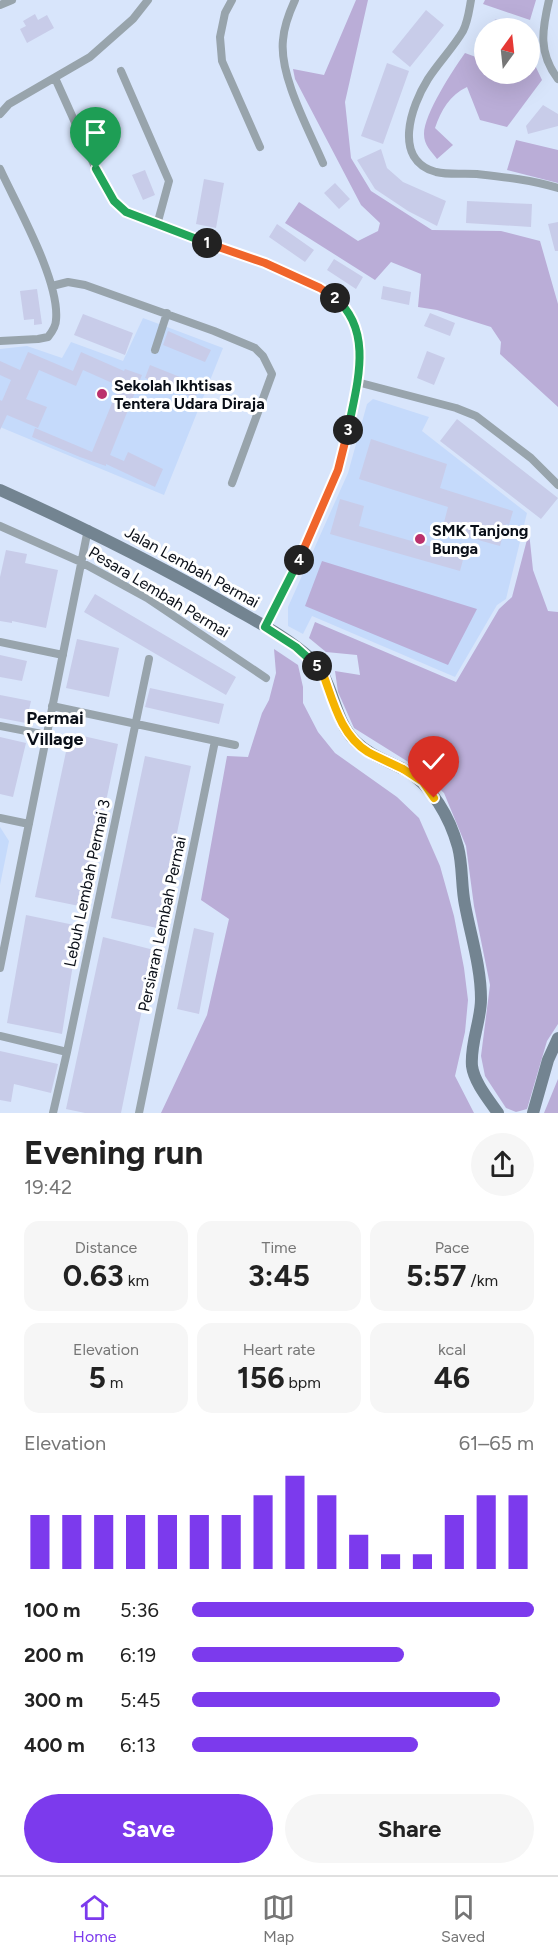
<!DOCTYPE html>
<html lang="en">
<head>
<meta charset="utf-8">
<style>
	body { margin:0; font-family:Figtree,sans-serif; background:#f6f6f6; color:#222; height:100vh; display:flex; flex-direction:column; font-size:22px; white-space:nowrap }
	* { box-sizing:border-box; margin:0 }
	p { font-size:20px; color:#767676 }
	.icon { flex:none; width:33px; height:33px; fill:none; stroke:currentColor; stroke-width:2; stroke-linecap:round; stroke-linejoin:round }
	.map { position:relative; height:1113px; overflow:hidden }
	.sheet { display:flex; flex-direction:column; background:#fff; flex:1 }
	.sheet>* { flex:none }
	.needle { width:39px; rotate:15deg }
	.controls { position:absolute; left:474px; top:18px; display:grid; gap:12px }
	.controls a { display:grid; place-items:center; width:66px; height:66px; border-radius:50%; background:#fff; box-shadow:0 6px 24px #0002; font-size:30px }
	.pin { position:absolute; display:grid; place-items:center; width:51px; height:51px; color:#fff; margin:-62px -26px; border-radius:50% 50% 50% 0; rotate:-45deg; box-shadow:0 0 6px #0007 }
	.pin .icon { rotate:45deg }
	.km { position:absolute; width:30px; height:30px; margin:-15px; border-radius:50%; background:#222; color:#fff; font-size:16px; line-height:30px; text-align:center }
	.round { display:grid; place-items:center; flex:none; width:63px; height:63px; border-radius:32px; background:#f6f6f6 }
	.overview { display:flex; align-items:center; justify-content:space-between; height:102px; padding:0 24px }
	h1 { font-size:33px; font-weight:700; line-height:45px }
	.metrics { display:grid; grid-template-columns:repeat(3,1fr); gap:9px; height:102px; padding:6px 24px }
	.metrics div { display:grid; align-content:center; border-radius:15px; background:#f6f6f6; text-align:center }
	.metrics b { font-size:30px; font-weight:700 }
	.metrics small { font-size:16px; font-weight:400 }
	.metrics p { font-size:16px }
	.chart { height:168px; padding:12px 24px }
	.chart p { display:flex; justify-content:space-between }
	.chart svg { width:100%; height:108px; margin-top:6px; stroke:#7c3aed; stroke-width:6 }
	.button { display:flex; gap:12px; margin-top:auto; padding:12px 24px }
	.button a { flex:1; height:69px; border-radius:36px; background:#7c3aed; color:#fff; font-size:24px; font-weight:700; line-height:69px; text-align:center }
	.button a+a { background:#f6f6f6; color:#222 }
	ul { padding:0 24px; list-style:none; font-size:20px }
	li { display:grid; grid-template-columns:96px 72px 1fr; align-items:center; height:45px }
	li i { height:15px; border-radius:8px; background:#7c3aed }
	.tab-bar { display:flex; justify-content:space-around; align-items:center; height:84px; border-top:2px solid #e0e0e0; background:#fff; font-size:16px; color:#767676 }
	.tab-bar a { display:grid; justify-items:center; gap:3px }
	.tab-bar .current { color:#7c3aed }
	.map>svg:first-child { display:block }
	.built { fill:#c5dafb }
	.green { fill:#baadd7 }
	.building { fill:#c8cce9 }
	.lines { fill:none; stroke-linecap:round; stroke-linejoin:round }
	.street { stroke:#98a4ac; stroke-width:8 }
	.secondary { stroke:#738491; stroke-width:12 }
	.split-1-casing { stroke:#fff; stroke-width:12 }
	.split-2-casing { stroke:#fff; stroke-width:12 }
	.split-3-casing { stroke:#fff; stroke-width:12 }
	.split-4-casing { stroke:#fff; stroke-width:12 }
	.split-5-casing { stroke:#fff; stroke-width:12 }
	.split-6-casing { stroke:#fff; stroke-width:12 }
	.split-7-casing { stroke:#fff; stroke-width:12 }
	.split-1 { stroke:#22a559; stroke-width:8 }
	.split-2 { stroke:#f0652b; stroke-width:8 }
	.split-3 { stroke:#22a559; stroke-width:8 }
	.split-4 { stroke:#f0652b; stroke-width:8 }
	.split-5 { stroke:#22a559; stroke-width:8 }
	.split-6 { stroke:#f5b400; stroke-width:8 }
	.split-7 { stroke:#f5b400; stroke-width:8 }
	.poi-dot { fill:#bb316c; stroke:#fff; stroke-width:2 }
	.labels { text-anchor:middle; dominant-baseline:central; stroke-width:6; stroke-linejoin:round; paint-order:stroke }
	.poi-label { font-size:16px; font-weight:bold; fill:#0a0f18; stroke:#fff; text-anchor:start }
	.street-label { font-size:16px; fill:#0a0f18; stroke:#fff }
	.neighbourhood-label { font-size:18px; font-weight:bold; fill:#0a0f18; stroke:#fff }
</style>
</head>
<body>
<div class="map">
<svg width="558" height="1113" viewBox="0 0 558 1113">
	<rect width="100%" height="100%" fill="#d8e5fb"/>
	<path class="built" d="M143,318L223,348L164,495L0,427V349L27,346L62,358L71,342L123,361Z
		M373,399L429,417L422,431L527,513L506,599L497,605L455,677L312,616L303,634L288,626V607L348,473L367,404Z
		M0,827L9,841L0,885Z"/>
	<path class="green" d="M356,0H368L345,102L351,158L371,191L432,230L501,231L540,241L558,304V407L500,354L501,342L491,327L437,310L418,307L421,274L391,262L375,280L285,223L299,202L358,241L378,231L380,223L361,205L295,79L293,69L324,75Z
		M485,0H536L530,20L483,4Z
		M465,53L484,60V74H530V63L533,61L542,80L507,127L480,120L467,87C450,95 441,110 435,128L453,145L437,159C431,151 424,145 424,134C424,114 453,70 465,53Z
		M516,140L558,150V183L507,170Z
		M529,532L533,570L548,611L558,612V1024L547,1041L527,1109L516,1112L506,1108L485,1076L481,1056L490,985L474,906L466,846L444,793L418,768L354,728L338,692L335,671L360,675L357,655L326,652L309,638L315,622L456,682L499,609L512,597Z
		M322,561L477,609L448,665L305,606Z
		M274,649L298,665L303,687V703L318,732L335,753L397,797L419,818L440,866L454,916L464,968L468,1000L465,1032L455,1076L474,1113H161L207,1015L229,919L201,900L227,756L248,757L262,713L269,700L276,673Z
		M558,1079V1113H544Z"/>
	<path class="building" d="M426,10L444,25L410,67L392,52Z
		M35,14L38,20L47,15L54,28L27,43L20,29L26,26L23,21Z
		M495,19L520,27L519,28H492Z
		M387,63L409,71L383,144L361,136Z
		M543,105L558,114V126L528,134L526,126Z
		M381,149L387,168L403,182L446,201L437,226L408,211L375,189L357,160Z
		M145,170L155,195L143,200L132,175Z
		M204,179L224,183L216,228L196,224Z
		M335,183L350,199L339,209L324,193Z
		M467,201L532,204L531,227L466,223Z
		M558,222V251H555L548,224Z
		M277,224L314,250L305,262L269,237Z
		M334,259L363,277L356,289L327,270Z
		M383,286L411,292L409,305L381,299Z
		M37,289L42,324L34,325V319L24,320L20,291Z
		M430,313L455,323L450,336L424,326Z
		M83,314L133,333L125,355L74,335Z
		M168,331L211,350L205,362L163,345Z
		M427,351L445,358L434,385L417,378Z
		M28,352L73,371L81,352L124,371L125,369L142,375L110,455L124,461L128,452L163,469L155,487L106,464V466L80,457L32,437L35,428L92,452L119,386L83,370L76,386L39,370L26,399L47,407L38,428L7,415L0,430V400L2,401L11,380L0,375V361L20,370Z
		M150,365L200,385L195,398L145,378Z
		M457,419L558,498L541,519L440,441Z
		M371,439L447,464L440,488L513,511L509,525L506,524L500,546L442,530L448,507L359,479Z
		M340,499L364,506L359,526L464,556L460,571L330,534Z
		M6,550L27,554L25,563L58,570L46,628L12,621V623L0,621V577Z
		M95,594L236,677L226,695L84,612Z
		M77,639L119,648L109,697L66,688Z
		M0,655L27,661L22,681L0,677Z
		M150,688L224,704L219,724L145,707Z
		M0,695L31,701L26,723L0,718Z
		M70,733L118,744L84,907L35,897Z
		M0,737L26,743L13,797L0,794Z
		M145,756L191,766L157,928L111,918Z
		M26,915L79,926L62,1034L7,1023Z
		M194,928L214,933L199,1014L177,1009Z
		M103,937L154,950L121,1113H85L66,1109Z
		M0,1051L58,1064L51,1093L14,1084L11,1102L0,1100Z"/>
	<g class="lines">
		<path class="street" d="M232,0L225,13L220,37L222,61L260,147
			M295,0C289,13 284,26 283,40C279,76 309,130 323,163
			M471,0C469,11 468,21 463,31C453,48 439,62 428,79C411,106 392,160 436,172C449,175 463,173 477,174C504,177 532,180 558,188
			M549,0C542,30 538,53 558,79
			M0,5L12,0
			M121,71L169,181L157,225
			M55,78L96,169L114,201L126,212L157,225L265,263L320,288L339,301L355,324L359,345V370L342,458L322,509L265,627
			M0,114L9,104L90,57L133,19L148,0
			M0,169C17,206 60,281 56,320C56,326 52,332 48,337L38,339L0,341
			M52,286L68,282L85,285L214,331L255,348L263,356L272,374L232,483
			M155,350L167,313
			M357,382L456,408L476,416L531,458L558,485
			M0,526L81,562L147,598L266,678
			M0,642L63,655
			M52,706L235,745
			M0,726L47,735
			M0,818L29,824
			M0,968L88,529
			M0,1036L67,1052
			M53,1113L67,1052L149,659
			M139,1113L215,741"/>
		<path class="secondary" d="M0,490C78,525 153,562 226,604C255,621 286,636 310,658C335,680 332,718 355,741C369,755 388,761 405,770C432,785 450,818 458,847C463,866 461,886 465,905C471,937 481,967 481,999C481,1021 470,1043 472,1066C474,1082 489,1100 498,1113
			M533,1113L548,1060L558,1038"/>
	</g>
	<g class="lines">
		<g class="split-1-casing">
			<path id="split-1" d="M96,169L114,201L126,212L207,243"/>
		</g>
		<g class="split-2-casing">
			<path id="split-2" d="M207,243L265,263L320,288L335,298"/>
		</g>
		<g class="split-3-casing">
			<path id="split-3" d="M335,298C375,331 356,387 348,430"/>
		</g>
		<g class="split-4-casing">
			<path id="split-4" d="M299,560L338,470L348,430"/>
		</g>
		<g class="split-5-casing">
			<path id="split-5" d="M299,560L265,627L296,647L317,666"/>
		</g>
		<g class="split-6-casing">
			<path id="split-6" d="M317,666L322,671C333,700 340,735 368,752C379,758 391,763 403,769"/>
		</g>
		<g class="split-7-casing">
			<path id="split-7" d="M403,769L423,782L434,798"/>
		</g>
		<use href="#split-1" class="split-1"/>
		<use href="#split-2" class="split-2"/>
		<use href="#split-3" class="split-3"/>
		<use href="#split-4" class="split-4"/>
		<use href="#split-5" class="split-5"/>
		<use href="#split-6" class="split-6"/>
		<use href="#split-7" class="split-7"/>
	</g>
	<g class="poi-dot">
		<circle cx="102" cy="394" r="6"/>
		<circle cx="420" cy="539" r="6"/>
	</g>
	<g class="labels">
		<g class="poi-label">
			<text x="114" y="385">Sekolah Ikhtisas<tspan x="114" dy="18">Tentera Udara Diraja</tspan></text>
			<text x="432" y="530">SMK Tanjong<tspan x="432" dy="18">Bunga</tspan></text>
		</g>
		<g class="street-label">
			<text transform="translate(192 567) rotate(29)">Jalan Lembah Permai</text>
			<text transform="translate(159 592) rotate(31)">Pesara Lembah Permai</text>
			<text transform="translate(87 883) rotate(-78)">Lebuh Lembah Permai 3</text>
			<text transform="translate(162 924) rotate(-78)">Persiaran Lembah Permai</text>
		</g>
		<g class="neighbourhood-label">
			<text x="55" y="718">Permai<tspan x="55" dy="21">Village</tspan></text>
		</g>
	</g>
</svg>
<div class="controls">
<a><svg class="needle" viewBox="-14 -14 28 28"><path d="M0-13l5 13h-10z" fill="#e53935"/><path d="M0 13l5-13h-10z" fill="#767676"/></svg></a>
</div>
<div class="pin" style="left:96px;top:169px;background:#1e9e55"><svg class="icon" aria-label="arrive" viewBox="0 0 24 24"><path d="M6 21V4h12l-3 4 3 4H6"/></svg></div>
<div class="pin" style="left:434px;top:798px;background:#d93025"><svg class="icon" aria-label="check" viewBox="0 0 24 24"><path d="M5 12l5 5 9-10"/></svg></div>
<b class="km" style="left:207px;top:243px">1</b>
<b class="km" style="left:335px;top:298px">2</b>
<b class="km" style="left:348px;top:430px">3</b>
<b class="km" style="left:299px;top:560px">4</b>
<b class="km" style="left:317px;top:666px">5</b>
</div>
<section class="sheet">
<div class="overview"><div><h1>Evening run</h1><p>19:42</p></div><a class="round"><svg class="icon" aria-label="share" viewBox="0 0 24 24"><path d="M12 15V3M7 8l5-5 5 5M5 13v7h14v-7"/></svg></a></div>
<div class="metrics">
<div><p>Distance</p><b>0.63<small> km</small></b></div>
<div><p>Time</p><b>3:45</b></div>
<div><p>Pace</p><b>5:57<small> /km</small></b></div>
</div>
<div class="metrics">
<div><p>Elevation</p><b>5<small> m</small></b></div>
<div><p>Heart rate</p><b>156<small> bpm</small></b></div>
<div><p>kcal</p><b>46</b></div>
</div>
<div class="chart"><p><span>Elevation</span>61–65 m</p>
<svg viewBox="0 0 160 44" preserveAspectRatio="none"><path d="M5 44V22M15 44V22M25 44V22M35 44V22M45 44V22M55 44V22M65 44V22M75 44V14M85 44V6M95 44V14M105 44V30M115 44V38M125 44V38M135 44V22M145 44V14M155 44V14"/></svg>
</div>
<ul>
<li><b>100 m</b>5:36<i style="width:100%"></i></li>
<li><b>200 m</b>6:19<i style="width:62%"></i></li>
<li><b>300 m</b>5:45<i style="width:90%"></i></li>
<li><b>400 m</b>6:13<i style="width:66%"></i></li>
</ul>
<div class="button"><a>Save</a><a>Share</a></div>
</section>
<nav class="tab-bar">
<a class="current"><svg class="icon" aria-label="home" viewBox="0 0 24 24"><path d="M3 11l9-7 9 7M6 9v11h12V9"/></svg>Home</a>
<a><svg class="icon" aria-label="map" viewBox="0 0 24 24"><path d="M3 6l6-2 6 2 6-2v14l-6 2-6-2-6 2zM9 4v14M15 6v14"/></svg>Map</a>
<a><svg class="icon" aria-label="saved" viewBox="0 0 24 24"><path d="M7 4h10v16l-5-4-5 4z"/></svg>Saved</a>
</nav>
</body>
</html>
